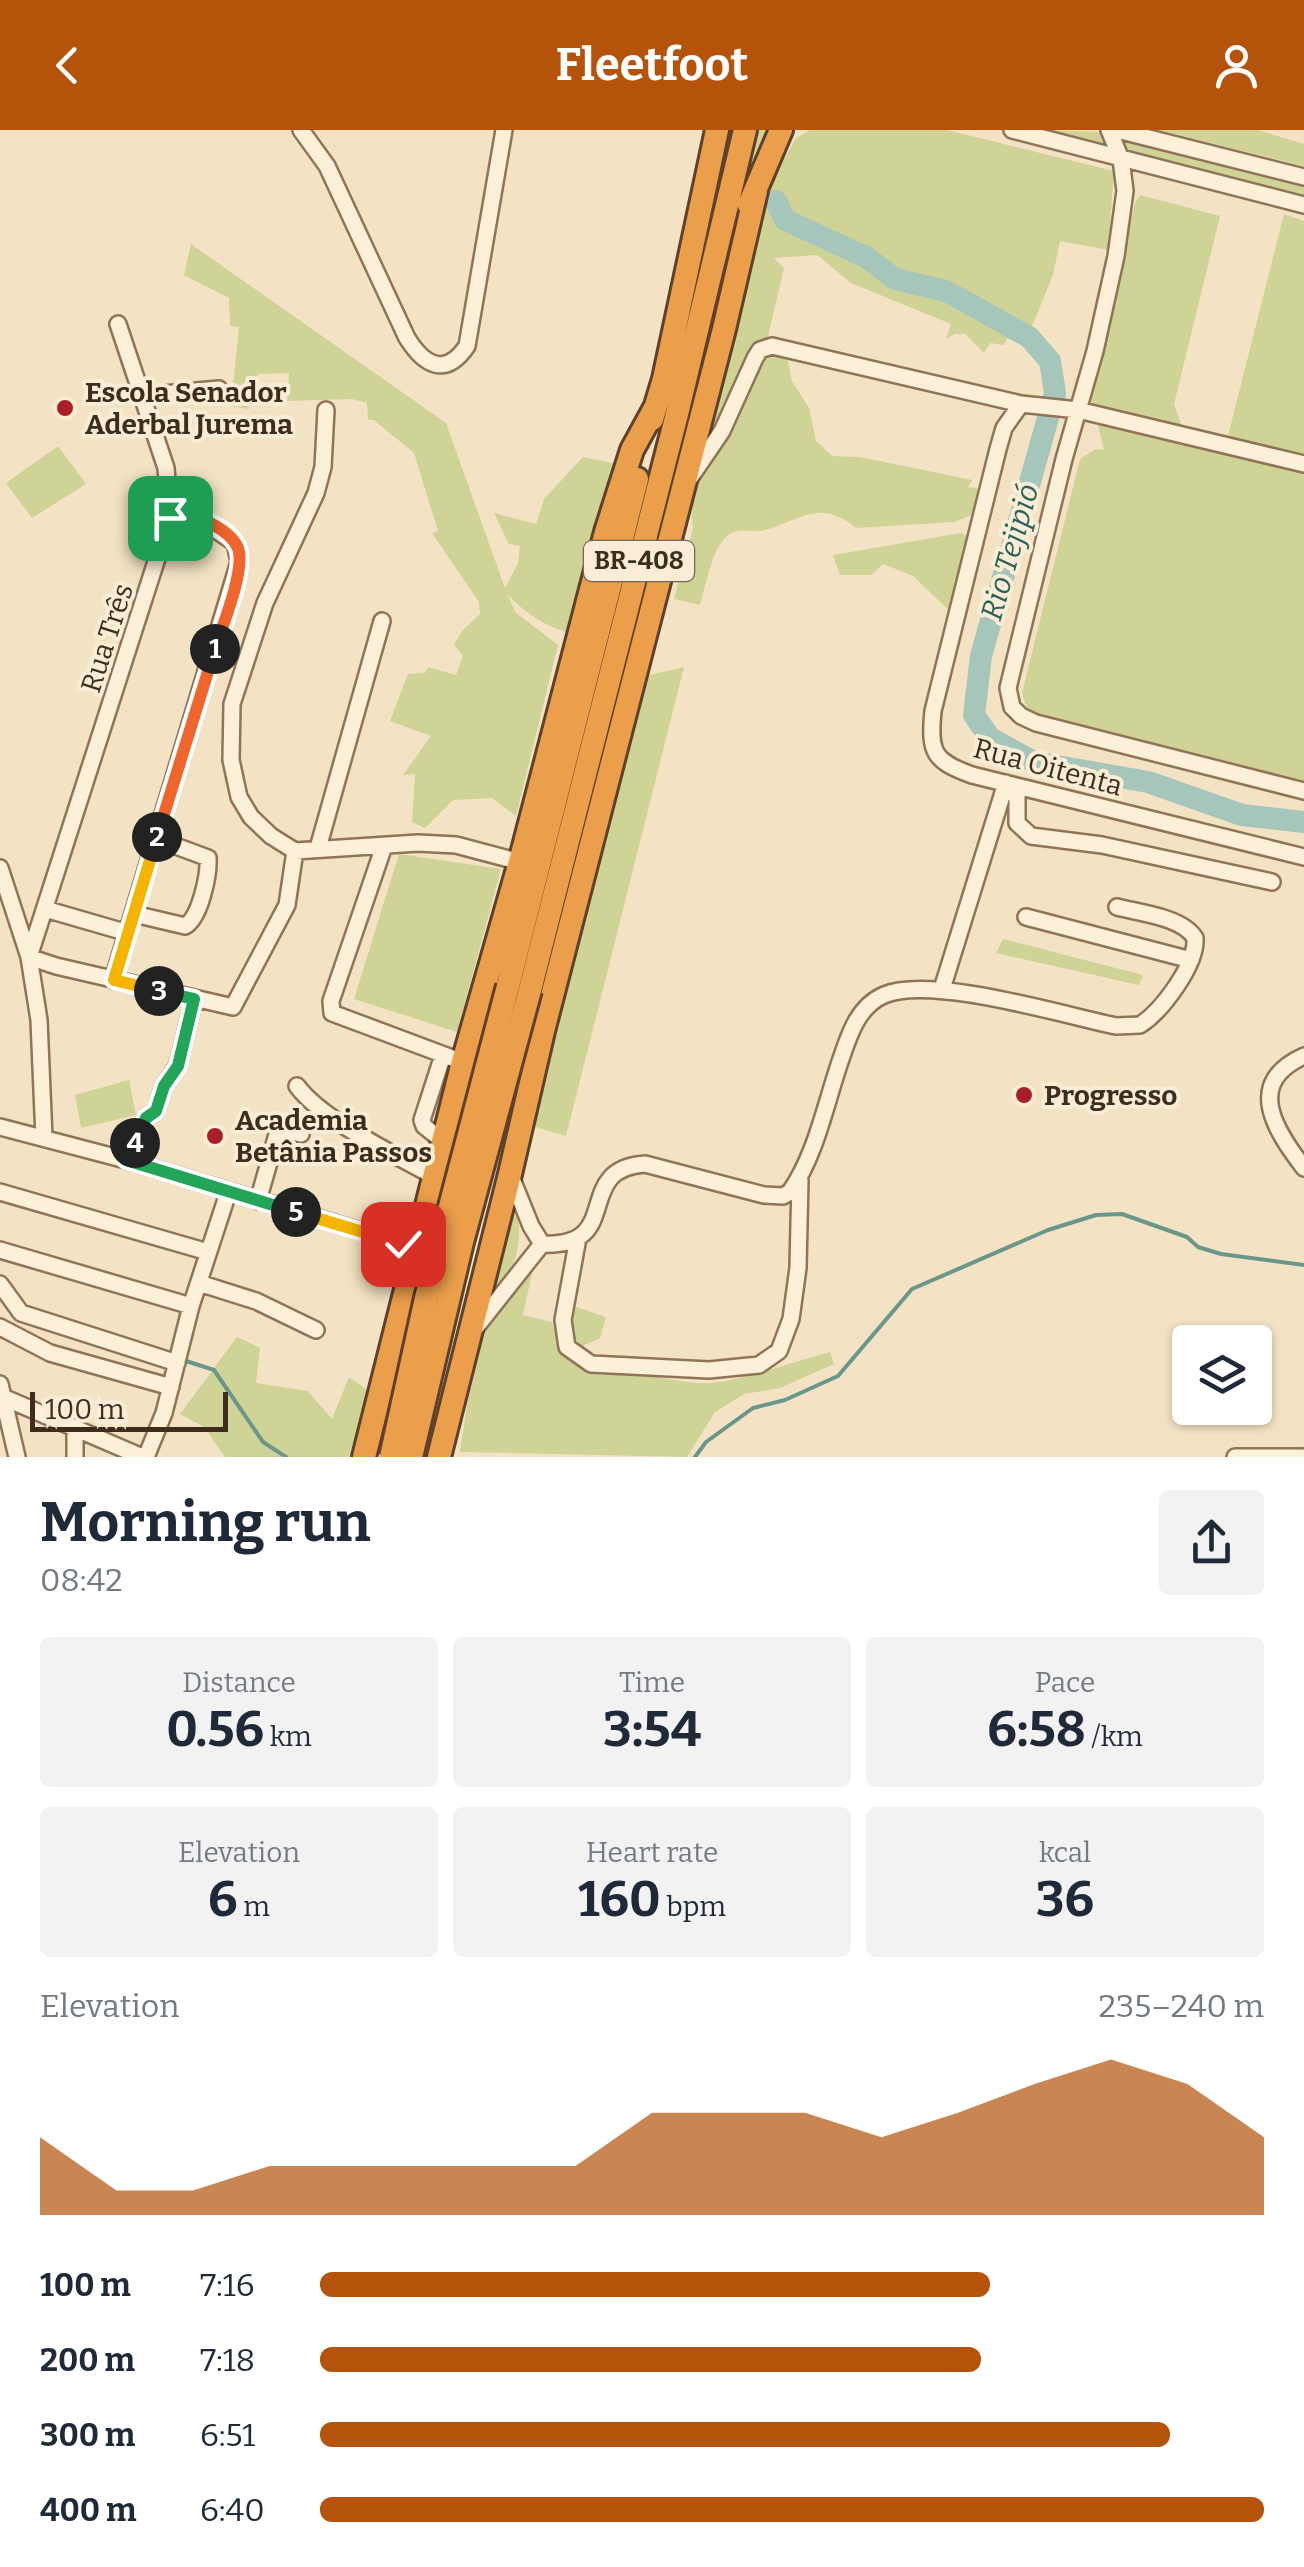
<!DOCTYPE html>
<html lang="en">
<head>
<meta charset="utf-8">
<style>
	body { margin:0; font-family:Bitter,serif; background:#f2f2f3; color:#1f2937; height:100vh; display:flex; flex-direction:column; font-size:38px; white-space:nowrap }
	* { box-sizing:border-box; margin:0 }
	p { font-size:32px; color:#747a83 }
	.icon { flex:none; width:55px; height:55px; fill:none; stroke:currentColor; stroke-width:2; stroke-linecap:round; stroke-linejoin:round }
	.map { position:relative; height:1327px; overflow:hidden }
	.sheet { display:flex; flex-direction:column; background:#fff; flex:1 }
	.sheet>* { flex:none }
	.tools { position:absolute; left:1172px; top:1195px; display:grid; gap:20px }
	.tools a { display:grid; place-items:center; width:100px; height:100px; border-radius:10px; background:#fff; box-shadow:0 2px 8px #0004; font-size:50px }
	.scale { position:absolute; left:30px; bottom:25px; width:198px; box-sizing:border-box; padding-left:10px; border:5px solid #3f2c1d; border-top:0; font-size:28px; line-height:35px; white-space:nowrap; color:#3f2c1d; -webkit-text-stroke:8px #faedd5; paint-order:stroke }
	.pin { position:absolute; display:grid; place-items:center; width:85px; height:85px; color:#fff; margin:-42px; border-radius:20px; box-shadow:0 5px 15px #0006 }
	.km { position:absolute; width:50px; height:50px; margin:-25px; border-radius:50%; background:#222; color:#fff; font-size:28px; line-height:50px; text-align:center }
	.round { display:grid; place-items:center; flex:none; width:105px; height:105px; border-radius:10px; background:#f2f2f3 }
	.headline { display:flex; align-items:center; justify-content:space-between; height:170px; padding:0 40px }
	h1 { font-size:55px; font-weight:700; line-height:75px }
	.figures { display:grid; grid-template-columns:repeat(3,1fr); gap:15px; height:170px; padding:10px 40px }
	.figures div { display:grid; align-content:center; border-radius:10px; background:#f2f2f3; text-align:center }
	.figures b { font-size:50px; font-weight:700 }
	.figures small { font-size:28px; font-weight:400 }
	.figures p { font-size:28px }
	.chart { height:280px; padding:20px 40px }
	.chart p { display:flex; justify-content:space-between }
	.chart svg { width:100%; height:180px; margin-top:10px; fill:#b45309; opacity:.7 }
	ul { padding:0 40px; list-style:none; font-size:32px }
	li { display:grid; grid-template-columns:160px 120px 1fr; align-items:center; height:75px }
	li i { height:25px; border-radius:12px; background:#b45309 }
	header { display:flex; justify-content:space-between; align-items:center; height:130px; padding:0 40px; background:#b45309; color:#fff; font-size:45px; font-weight:700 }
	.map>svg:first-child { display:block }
	.green { fill:#cfd396 }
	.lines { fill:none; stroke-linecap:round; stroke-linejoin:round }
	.stream { stroke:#6b968a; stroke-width:4 }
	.river { stroke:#a6c6bb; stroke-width:22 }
	.minor-casing { stroke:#917457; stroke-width:20 }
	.highway-casing { stroke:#5e412c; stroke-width:28 }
	.minor { stroke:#fdf0d9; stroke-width:15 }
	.highway { stroke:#ec9f4b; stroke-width:22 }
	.highway-bridge-casing { stroke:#5e412c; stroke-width:28; stroke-linecap:butt }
	.highway-bridge { stroke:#ec9f4b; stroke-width:22 }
	.split-1-casing { stroke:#fff; stroke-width:20 }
	.split-2-casing { stroke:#fff; stroke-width:20 }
	.split-3-casing { stroke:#fff; stroke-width:20 }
	.split-4-casing { stroke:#fff; stroke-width:20 }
	.split-5-casing { stroke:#fff; stroke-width:20 }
	.split-6-casing { stroke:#fff; stroke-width:20 }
	.split-1 { stroke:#f0652b; stroke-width:12 }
	.split-2 { stroke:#f0652b; stroke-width:12 }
	.split-3 { stroke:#f5b400; stroke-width:12 }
	.split-4 { stroke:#22a559; stroke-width:12 }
	.split-5 { stroke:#22a559; stroke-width:12 }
	.split-6 { stroke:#f5b400; stroke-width:12 }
	.poi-dot { fill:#a81f26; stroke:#faedd5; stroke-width:4 }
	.labels { text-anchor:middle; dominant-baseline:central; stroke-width:8; stroke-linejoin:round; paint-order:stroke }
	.shield { fill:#faedd5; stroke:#776654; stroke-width:2.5 }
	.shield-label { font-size:25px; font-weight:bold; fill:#3f2c1d }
	.poi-label { font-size:28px; font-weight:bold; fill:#3f2c1d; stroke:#faedd5; text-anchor:start }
	.street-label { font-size:28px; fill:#3f2c1d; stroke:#faedd5 }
	.water-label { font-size:30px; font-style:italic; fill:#2b615b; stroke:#faedd5 }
</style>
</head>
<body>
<header><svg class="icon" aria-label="back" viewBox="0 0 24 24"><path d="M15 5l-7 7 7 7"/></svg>Fleetfoot<svg class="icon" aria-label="person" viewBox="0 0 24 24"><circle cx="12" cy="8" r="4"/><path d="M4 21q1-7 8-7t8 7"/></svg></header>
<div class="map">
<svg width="1304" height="1327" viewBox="0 0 1304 1327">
	<rect width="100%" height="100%" fill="#f3e3c4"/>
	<path class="green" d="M752,0H774L738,81L732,80Z
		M810,0H947L1114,41L1108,120L1060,111L1053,145L1024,216L1007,208L1004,215L990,213L984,223L965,204H955L946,209L951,194L851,153L817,125L774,128L784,138L766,215L695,337L762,69L796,8Z
		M1046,0L1101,2L1106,16Z
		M1159,0H1258L1304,14V36Z
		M1125,11L1304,56V70L1127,24Z
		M1140,65L1220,86L1174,274L1182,297L1093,276L1090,265L1135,73Z
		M1284,84L1304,91V327L1227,310Z
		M191,114L446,293L505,458L518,433L520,416L509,414L494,383L536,394L544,369L583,327L617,334L572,504C545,496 526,484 508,465L515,482L558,515L516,686L492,668L453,670L425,698L412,692L415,644L403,645L431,606L390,591L408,544L425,543L428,537L456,545L463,526L454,515L462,501L480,484L479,472L432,403L438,401L414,323L374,290H368L367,273L352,269L287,271L289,243L258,244L255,260L248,265L249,279L231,276L239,197L230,196L229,168L184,145Z
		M766,223L787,227L792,251L809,278L816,311L832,326L860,327L972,350L968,357L981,359L972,385L954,392L856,398C822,370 804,387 769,399C754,405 738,394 725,408C711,423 706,455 700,475L674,469L693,398L690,368L722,316L752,245Z
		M1097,291L1304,341V656L1028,582L1022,563L1080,329L1096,319L1104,320Z
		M58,316L86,354L32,388L6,353Z
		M961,403L972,409L953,484L913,446L883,434L871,445H840L833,425Z
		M684,537L566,1006L528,995L642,547Z
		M399,724L501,739L457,902L354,869Z
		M1003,809L1143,845L1139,855L996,823Z
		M129,950L136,985L81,998L75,965Z
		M512,1061C525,1104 522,1136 487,1169Z
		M534,1134L523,1185L552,1192C568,1252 597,1239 648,1246C667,1248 689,1254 709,1253C739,1252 798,1230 830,1222L834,1234L780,1258L744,1264L715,1282L687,1327L460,1322L467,1276L486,1195Z
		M576,1177L606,1187L600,1208L578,1218L568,1194Z
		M237,1207L260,1218L256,1253L308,1261L332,1289L349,1247L369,1261L349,1327H225L204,1297L180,1284Z"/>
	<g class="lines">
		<path class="stream" d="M180,1229L214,1240L263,1312L286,1327
			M695,1327L706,1312L753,1278L785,1270L838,1246L912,1159L1048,1100L1096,1085L1122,1084L1187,1107L1198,1117L1221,1124L1304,1135"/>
		<path class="river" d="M776,71L785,90L866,127L895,149L946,161L1029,207L1050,231L1055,263L981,526L974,585L990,608L1034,632L1148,652L1242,685L1304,692"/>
		<g class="minor-casing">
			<path id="minor" d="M301,0L327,36L407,208C424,235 445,248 467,216L504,0
				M1012,0L1304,75
				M1109,0L1121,29L1125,61L1116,126L1095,221L1064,329L1008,558L1012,577L1021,586L1036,593L1304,661
				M1117,0L1304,47
				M141,266L219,259
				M326,280L323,337L316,363L265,473L232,574L231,630L239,667L251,687L271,706L295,721L418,713L456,715L520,732
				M1304,334L1078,280L1021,274L1004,298L998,319L933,581C929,622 933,631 972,645L1304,727
				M690,348L722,301L755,228L760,220L772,216L1021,274
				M1004,659L1017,665V693L1031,706L1102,715L1272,752
				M384,716L331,871L332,883L463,932
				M318,718L382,491
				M0,738L29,827
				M45,779L128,803
				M134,784L185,796C200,788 209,745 208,728L157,709
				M1026,787L1191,830
				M29,827L56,836L233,877L287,775L295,721
				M113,850L239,432L235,413L198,388L171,377
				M942,859L1006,653
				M443,925L422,990L424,996L444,1012
				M1304,926C1244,953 1275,1000 1304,1038
				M297,956C323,991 396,1025 435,1047
				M0,997L126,1030L423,1120
				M44,1008L39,890L29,827L170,388L166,338L118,194
				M126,1030L146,988L156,981L164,956L178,935L194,869
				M0,1062L208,1122
				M258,1071L278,1001L283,999L301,1004
				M578,1108L563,1190L567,1217L591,1234L709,1240L759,1235L779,1221L791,1189L798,1138L800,1050
				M542,1114C626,1118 571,1039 645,1034L764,1065L783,1066L790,1062C817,1023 826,971 842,926C850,902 859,876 884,865C931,845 1063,885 1116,896L1140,895C1162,881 1197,834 1195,808C1182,787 1140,783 1117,777
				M0,1120L191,1176
				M199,1153L256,1171L316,1200
				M0,1154L21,1183L177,1233
				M477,1196L542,1114L531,1096L510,1044
				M0,1197L50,1223L171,1257
				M0,1254L17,1327
				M5,1268L142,1327
				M75,1327V1298
				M146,1327L164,1283L191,1176L228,1063
				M1235,1327H1302"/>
		</g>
		<g class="highway-casing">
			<path id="highway" d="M749,75L781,0
				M652,289L664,249L717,0
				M508,856L637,349
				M530,860L677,284L745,0
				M364,1327L463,932L520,732L606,402L632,320L655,278
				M439,1327L510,1044L543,901L724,199L756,61"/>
		</g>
		<use href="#minor" class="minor"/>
		<use href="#highway" class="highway"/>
		<g class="highway-bridge-casing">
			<path id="highway-bridge" d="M391,1327L426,1168L508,856
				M411,1327L462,1112L530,860"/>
		</g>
		<use href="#highway-bridge" class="highway-bridge"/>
	</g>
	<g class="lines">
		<g class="split-1-casing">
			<path id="split-1" d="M170,388L171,377C191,385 229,396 238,418C246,439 222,497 215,519"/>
		</g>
		<g class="split-2-casing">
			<path id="split-2" d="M157,707L215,519"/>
		</g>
		<g class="split-3-casing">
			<path id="split-3" d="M157,707L114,850L159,861"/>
		</g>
		<g class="split-4-casing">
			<path id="split-4" d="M135,1013L146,988L156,981L164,956L178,936L194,869L159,861"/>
		</g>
		<g class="split-5-casing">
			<path id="split-5" d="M135,1013L126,1030L296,1082"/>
		</g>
		<g class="split-6-casing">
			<path id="split-6" d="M296,1082L403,1114"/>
		</g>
		<use href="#split-1" class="split-1"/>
		<use href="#split-2" class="split-2"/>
		<use href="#split-3" class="split-3"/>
		<use href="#split-4" class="split-4"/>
		<use href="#split-5" class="split-5"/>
		<use href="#split-6" class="split-6"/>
	</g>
	<g class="poi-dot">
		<circle cx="65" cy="278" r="10"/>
		<circle cx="1024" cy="965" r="10"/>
		<circle cx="215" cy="1006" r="10"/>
	</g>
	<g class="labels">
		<rect class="shield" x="584" y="411" width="110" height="40" rx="8"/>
		<g class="shield-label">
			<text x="639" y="431">BR-408</text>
		</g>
		<g class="poi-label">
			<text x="85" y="262">Escola Senador<tspan x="85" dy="32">Aderbal Jurema</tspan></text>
			<text x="1044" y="965">Progresso</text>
			<text x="235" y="990">Academia<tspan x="235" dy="32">Betânia Passos</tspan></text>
		</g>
		<g class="street-label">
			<text transform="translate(107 508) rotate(-72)">Rua Três</text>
			<text transform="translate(1048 637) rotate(15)">Rua Oitenta</text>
		</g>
		<g class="water-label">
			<text transform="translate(1010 422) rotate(-74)">Rio Tejipió</text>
		</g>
	</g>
</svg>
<div class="tools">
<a><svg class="icon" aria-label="layers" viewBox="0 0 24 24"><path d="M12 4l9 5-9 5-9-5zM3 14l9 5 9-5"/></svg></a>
</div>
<div class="scale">100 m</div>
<div class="pin" style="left:170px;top:388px;background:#1e9e55"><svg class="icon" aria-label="arrive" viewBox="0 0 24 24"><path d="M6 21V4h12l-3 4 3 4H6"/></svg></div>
<div class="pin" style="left:403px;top:1114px;background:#d93025"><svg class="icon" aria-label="check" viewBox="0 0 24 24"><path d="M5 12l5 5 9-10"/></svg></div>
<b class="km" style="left:215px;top:519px">1</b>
<b class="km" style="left:157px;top:707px">2</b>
<b class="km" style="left:159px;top:861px">3</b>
<b class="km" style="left:135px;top:1013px">4</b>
<b class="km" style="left:296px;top:1082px">5</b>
</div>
<section class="sheet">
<div class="headline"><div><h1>Morning run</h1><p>08:42</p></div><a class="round"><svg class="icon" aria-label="share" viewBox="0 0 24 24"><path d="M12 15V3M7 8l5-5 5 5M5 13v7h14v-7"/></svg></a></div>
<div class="figures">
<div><p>Distance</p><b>0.56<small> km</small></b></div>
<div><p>Time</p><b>3:54</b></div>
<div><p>Pace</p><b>6:58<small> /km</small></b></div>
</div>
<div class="figures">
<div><p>Elevation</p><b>6<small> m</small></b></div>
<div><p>Heart rate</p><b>160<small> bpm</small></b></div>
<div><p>kcal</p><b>36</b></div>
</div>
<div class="chart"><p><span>Elevation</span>235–240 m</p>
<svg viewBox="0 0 160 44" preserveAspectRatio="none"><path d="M0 44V25L10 38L20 38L30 32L40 32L50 32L60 32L70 32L80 19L90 19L100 19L110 25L120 19L130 12L140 6L150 12L160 25V44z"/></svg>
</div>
<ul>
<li><b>100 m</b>7:16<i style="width:71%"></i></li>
<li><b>200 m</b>7:18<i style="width:70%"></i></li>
<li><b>300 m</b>6:51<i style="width:90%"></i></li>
<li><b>400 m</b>6:40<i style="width:100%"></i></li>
</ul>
</section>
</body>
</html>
